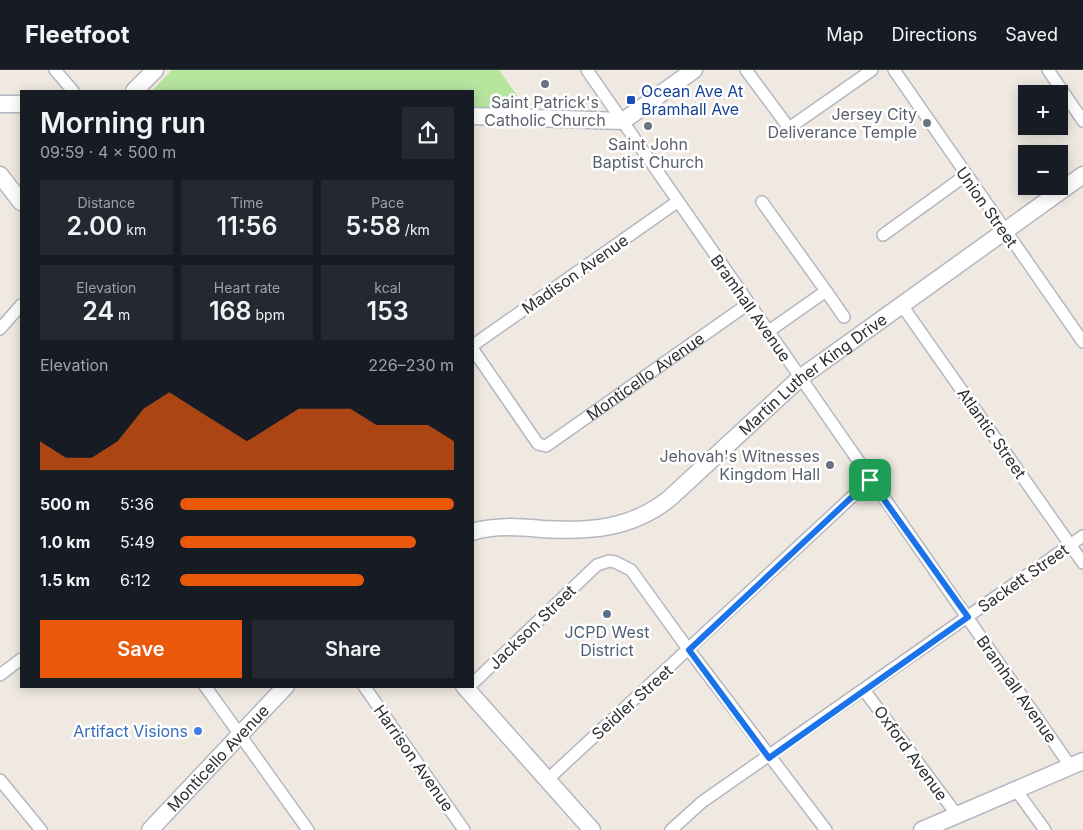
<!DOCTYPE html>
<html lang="en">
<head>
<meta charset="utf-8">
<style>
	body { margin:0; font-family:Inter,sans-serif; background:#242831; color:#f1f3f6; height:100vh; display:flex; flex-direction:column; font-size:19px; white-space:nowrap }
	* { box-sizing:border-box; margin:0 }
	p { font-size:16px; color:#9ea1a6 }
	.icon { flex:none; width:28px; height:28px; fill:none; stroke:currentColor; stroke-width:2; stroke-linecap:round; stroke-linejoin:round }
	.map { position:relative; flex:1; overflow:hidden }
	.drawer { position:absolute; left:20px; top:20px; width:454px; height:598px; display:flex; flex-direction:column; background:#171b24; border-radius:0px; box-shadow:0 2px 12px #0003 }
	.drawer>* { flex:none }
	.tools { position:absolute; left:1018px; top:15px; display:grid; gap:10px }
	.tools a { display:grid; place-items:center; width:50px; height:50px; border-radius:0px; background:#171b24; box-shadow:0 2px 12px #0003; font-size:25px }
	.pin { position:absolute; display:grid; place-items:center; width:42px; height:42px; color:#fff; margin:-21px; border-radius:10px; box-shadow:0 2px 8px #0006 }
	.round { display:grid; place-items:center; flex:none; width:52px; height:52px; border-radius:0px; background:#242831 }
	.headline { display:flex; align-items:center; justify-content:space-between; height:85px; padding:0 20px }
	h1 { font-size:28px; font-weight:600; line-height:38px }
	.metrics { display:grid; grid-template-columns:repeat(3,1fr); gap:8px; height:85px; padding:5px 20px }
	.metrics div { display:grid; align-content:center; border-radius:0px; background:#242831; text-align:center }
	.metrics b { font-size:25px; font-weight:600 }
	.metrics small { font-size:14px; font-weight:400 }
	.metrics p { font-size:14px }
	.chart { height:140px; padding:10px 20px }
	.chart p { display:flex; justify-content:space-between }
	.chart svg { width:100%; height:90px; margin-top:5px; fill:#ea580c; opacity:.7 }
	.button { display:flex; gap:10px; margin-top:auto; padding:10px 20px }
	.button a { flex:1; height:58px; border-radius:0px; background:#ea580c; color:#fff; font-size:20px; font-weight:600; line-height:58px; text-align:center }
	.button a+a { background:#242831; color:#f1f3f6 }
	ul { padding:0 20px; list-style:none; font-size:16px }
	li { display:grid; grid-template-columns:80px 60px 1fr; align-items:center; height:38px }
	li i { height:12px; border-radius:6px; background:#ea580c }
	header { display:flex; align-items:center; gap:30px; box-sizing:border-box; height:70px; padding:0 25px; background:#171b24; border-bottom:1px solid #363941 }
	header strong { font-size:24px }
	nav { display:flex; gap:28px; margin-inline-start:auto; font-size:18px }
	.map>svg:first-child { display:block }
	.green { fill:#b6e59e }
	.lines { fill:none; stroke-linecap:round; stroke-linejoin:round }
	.street-casing { stroke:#b4b7c1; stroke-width:14 }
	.secondary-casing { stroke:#b4b7c1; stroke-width:19 }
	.street { stroke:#fff; stroke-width:11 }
	.secondary { stroke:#fff; stroke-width:16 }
	.route-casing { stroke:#fff; stroke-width:10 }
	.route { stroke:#1a73e8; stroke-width:6 }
	.worship-dot { fill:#6b7280; stroke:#fff; stroke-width:2 }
	.transit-dot { fill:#1a4fb4; stroke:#fff; stroke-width:2 }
	.service-dot { fill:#5c6f8a; stroke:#fff; stroke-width:2 }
	.shop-dot { fill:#3f7fe0; stroke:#fff; stroke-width:2 }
	.labels { text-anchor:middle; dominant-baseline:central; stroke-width:5; stroke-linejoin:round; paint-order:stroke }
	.transit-label { font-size:16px; fill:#164399; stroke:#fff; text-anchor:start }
	.worship-label { font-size:16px; fill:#5b616d; stroke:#fff }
	.street-label { font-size:16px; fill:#2e2e2e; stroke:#fff }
	.service-label { font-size:16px; fill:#4e5e75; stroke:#fff }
	.shop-label { font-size:16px; fill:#366cbe; stroke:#fff; text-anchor:end }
</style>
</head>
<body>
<header>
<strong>Fleetfoot</strong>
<nav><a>Map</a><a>Directions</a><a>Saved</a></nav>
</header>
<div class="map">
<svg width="1083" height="760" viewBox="0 0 1083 760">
	<rect width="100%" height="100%" fill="#efe9e1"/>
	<path class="green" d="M172,0H499L528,41L473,40L472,21H152Z"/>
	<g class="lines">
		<g class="street-casing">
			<g id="street">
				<path d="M55,0L73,21"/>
				<path d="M587,0L1071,697"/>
				<path d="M746,0L789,58L872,0"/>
				<path d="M894,0L1083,272"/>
				<path d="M1048,0L1083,51"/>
				<path d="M762,132L826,221L769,261"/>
				<path d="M883,165L966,105"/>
				<path d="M826,221L844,247"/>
				<path d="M901,234L1083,493"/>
				<path d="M0,259L21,235"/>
				<path d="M472,276L677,132"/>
				<path id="s1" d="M472,278L538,374L546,376L748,234"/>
				<path d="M0,605L21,589"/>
				<path d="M472,614L597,495L609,491L615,492L631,500L683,572L826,760"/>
				<path d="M205,616L308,760"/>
				<path d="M364,616L464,760"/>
				<path d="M864,620L957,745"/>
				<path d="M0,710L41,760"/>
				<path d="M547,710L870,410"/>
				<path d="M1016,720L1045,760"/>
				<path d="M671,760L702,732L1083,466"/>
			</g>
		</g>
		<g class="secondary-casing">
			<g id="secondary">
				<path d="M134,21L155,0"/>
				<path d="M0,34H21"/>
				<path d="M472,46L623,51L694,0"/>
				<path d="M0,105L21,132"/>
				<path id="s2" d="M472,462C495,455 519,457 542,459C589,462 632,459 670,428L800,308L1083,105"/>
				<path d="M464,616L592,760"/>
				<path id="s3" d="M150,760L286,616"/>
				<path d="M922,760L1083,691"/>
			</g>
		</g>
		<use href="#street" class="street"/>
		<use href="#secondary" class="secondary"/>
	</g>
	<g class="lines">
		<g class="route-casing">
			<path id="route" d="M870,410L968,547L769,688L689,580Z"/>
		</g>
		<use href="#route" class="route"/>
	</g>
	<g class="worship-dot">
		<circle cx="545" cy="14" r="5"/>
		<circle cx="927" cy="53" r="5"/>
		<circle cx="648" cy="56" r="5"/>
		<circle cx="830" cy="395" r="5"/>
	</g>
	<rect class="transit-dot" x="626" y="25" width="10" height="10" rx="2.5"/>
	<circle class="service-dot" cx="607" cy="544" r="5"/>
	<circle class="shop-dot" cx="198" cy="661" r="5"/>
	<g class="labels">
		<g class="transit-label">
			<text x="641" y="21">Ocean Ave At<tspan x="641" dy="18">Bramhall Ave</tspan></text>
		</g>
		<g class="worship-label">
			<text x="545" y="32">Saint Patrick's<tspan x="545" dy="18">Catholic Church</tspan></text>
			<text x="917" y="44" text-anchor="end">Jersey City<tspan x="917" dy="18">Deliverance Temple</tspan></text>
			<text x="648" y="74">Saint John<tspan x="648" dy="18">Baptist Church</tspan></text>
			<text x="820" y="386" text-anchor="end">Jehovah's Witnesses<tspan x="820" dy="18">Kingdom Hall</tspan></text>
		</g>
		<g class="street-label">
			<text transform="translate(987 137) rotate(55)">Union Street</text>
			<text transform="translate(575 204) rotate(-35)">Madison Avenue</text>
			<text transform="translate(751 238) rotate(55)">Bramhall Avenue</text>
			<text stroke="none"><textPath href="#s2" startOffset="395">Martin Luther King Drive</textPath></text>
			<text stroke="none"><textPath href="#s1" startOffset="246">Monticello Avenue</textPath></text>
			<text transform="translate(992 363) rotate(55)">Atlantic Street</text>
			<text transform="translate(1023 508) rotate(-35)">Sackett Street</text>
			<text transform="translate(532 557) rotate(-44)">Jackson Street</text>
			<text transform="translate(1017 619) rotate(55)">Bramhall Avenue</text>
			<text transform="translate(632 632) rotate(-42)">Seidler Street</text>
			<text transform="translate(911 683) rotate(54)">Oxford Avenue</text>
			<text stroke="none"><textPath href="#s3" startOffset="99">Monticello Avenue</textPath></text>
			<text transform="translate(414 688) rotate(55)">Harrison Avenue</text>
		</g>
		<g class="service-label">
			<text x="607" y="562">JCPD West<tspan x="607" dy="18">District</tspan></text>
		</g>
		<g class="shop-label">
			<text x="188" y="661">Artifact Visions</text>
		</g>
	</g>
</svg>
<div class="tools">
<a>+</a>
<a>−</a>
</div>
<div class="pin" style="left:870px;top:410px;background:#1e9e55"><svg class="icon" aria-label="arrive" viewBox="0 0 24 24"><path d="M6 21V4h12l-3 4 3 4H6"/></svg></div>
<section class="drawer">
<div class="headline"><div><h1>Morning run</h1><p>09:59 · 4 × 500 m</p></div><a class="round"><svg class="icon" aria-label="share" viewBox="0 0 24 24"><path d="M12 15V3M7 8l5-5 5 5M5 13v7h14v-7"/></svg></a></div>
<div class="metrics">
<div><p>Distance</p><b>2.00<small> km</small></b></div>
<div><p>Time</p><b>11:56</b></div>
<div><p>Pace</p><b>5:58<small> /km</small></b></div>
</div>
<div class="metrics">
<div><p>Elevation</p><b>24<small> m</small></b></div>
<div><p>Heart rate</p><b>168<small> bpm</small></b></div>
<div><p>kcal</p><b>153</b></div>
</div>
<div class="chart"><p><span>Elevation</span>226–230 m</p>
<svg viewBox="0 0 160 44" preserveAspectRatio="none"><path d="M0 44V30L10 38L20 38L30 30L40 14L50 6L60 14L70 22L80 30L90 22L100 14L110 14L120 14L130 22L140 22L150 22L160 30V44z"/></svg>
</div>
<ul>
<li><b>500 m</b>5:36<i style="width:100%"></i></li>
<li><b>1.0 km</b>5:49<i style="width:86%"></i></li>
<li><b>1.5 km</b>6:12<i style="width:67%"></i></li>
</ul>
<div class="button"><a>Save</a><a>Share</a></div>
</section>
</div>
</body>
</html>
